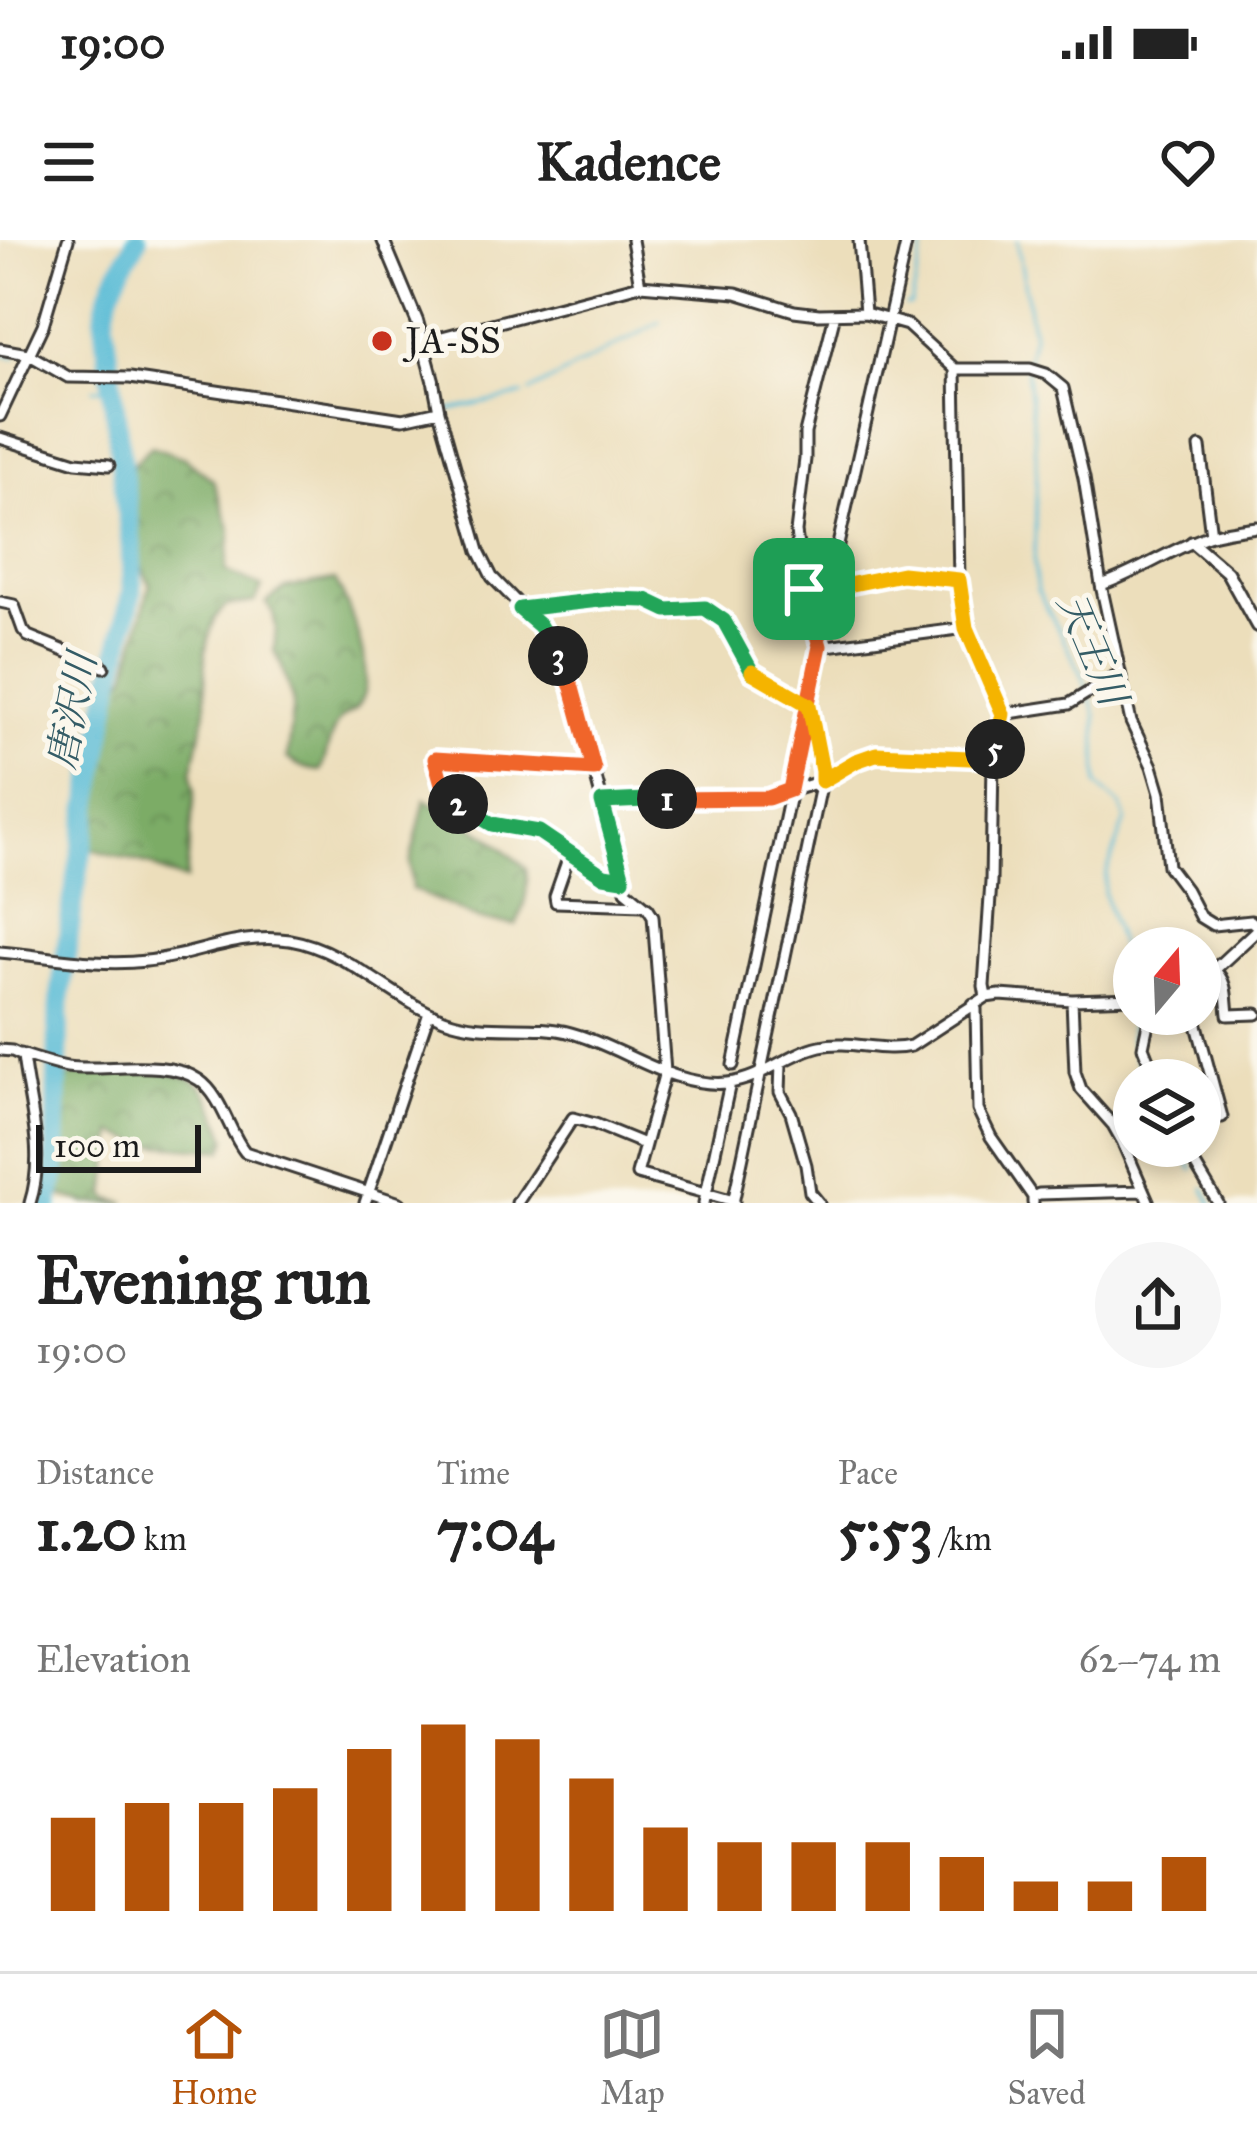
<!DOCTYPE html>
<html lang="en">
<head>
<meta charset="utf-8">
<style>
	body { margin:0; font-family:"IM FELL Great Primer","Noto Serif JP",serif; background:#f6f6f6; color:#222; height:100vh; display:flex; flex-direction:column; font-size:45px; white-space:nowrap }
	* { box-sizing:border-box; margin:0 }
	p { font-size:39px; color:#767676 }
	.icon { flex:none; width:66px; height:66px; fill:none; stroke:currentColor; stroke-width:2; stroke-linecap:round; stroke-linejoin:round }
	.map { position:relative; height:963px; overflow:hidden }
	.drawer { display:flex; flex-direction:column; background:#fff; flex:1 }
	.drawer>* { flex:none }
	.needle { width:78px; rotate:19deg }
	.tools { position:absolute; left:1113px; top:687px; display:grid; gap:24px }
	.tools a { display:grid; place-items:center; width:108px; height:108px; border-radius:50%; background:#fff; box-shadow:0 6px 18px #0003; font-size:60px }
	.scale { position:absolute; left:36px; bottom:30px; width:165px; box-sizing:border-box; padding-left:12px; border:6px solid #1c1c1c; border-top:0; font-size:33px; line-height:42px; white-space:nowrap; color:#1c1c1c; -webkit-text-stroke:9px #fbf7ec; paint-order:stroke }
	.pin { position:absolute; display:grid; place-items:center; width:102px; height:102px; color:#fff; margin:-51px; border-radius:24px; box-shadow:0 6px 18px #0006 }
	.km { position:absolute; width:60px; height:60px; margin:-30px; border-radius:50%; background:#222; color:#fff; font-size:33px; line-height:60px; text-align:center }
	.round { display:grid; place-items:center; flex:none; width:126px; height:126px; border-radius:63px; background:#f6f6f6 }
	.summary { display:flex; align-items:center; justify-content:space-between; height:204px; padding:0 36px }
	h1 { font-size:66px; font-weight:700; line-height:90px }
	.figures { display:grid; grid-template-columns:repeat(3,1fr); gap:18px; height:204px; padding:12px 36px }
	.figures div { display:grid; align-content:center }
	.figures b { font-size:60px; font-weight:700 }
	.figures small { font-size:33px; font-weight:400 }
	.figures p { font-size:33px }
	.chart { height:336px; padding:24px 36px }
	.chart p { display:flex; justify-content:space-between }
	.chart svg { width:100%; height:216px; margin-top:12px; stroke:#b45309; stroke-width:6 }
	.status { display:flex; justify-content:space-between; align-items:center; height:84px; padding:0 60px; background:#fff; direction:ltr }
	.status svg { height:33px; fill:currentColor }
	header { display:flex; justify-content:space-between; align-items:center; height:156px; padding:0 36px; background:#fff; font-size:54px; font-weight:700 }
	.menu { display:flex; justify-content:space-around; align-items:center; height:168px; border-top:3px solid #e0e0e0; background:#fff; font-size:33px; color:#767676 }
	.menu a { display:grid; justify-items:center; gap:6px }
	.menu .on { color:#b45309 }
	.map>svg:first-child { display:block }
	.forest { fill:url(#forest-crowns); stroke:#4c6441; stroke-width:3 }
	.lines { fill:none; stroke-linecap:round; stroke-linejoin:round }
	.stream { stroke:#58bbd6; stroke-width:3 }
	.river { stroke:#58bbd6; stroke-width:21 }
	.minor-casing { stroke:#3b3934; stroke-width:15 }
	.tertiary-casing { stroke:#3b3934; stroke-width:16 }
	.minor { stroke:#fff; stroke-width:9 }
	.tertiary { stroke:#fff; stroke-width:10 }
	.split-1-casing { stroke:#fff; stroke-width:24 }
	.split-2-casing { stroke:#fff; stroke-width:24 }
	.split-3-casing { stroke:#fff; stroke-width:24 }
	.split-4-casing { stroke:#fff; stroke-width:24 }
	.split-5-casing { stroke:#fff; stroke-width:24 }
	.split-6-casing { stroke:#fff; stroke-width:24 }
	.split-1 { stroke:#f0652b; stroke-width:15 }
	.split-2 { stroke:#22a559; stroke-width:15 }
	.split-3 { stroke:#f0652b; stroke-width:15 }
	.split-4 { stroke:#22a559; stroke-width:15 }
	.split-5 { stroke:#f5b400; stroke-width:15 }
	.split-6 { stroke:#f5b400; stroke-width:15 }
	.poi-dot { fill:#c8321e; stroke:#fbf7ec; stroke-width:4.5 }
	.labels { text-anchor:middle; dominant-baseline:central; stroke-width:10; stroke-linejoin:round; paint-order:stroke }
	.poi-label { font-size:36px; fill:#1c1c1c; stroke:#fbf7ec; text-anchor:start }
	.water-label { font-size:39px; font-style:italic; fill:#345c66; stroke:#fbf7ec }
</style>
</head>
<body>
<div class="status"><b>19:00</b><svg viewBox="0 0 49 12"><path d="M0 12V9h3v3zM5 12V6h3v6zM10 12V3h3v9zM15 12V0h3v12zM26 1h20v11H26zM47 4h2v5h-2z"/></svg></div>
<header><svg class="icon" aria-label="menu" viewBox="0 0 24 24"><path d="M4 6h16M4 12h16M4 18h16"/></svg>Kadence<svg class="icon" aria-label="heart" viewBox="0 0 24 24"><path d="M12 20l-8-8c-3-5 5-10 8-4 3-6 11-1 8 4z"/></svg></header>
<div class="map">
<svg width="1257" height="963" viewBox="0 0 1257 963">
	<defs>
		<pattern id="forest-crowns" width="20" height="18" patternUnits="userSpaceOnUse" patternTransform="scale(3)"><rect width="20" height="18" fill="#7cac66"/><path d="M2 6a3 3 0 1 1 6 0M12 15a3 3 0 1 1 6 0" fill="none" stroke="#658b53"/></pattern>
	</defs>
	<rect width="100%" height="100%" fill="#fbf7ec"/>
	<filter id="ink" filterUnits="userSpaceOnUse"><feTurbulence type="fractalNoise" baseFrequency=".00833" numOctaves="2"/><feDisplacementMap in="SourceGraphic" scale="24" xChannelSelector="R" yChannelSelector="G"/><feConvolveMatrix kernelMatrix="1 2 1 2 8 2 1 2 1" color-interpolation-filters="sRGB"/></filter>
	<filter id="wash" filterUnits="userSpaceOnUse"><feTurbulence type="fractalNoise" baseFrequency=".004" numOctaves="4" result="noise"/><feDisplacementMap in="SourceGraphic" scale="48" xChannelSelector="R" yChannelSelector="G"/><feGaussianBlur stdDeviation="2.7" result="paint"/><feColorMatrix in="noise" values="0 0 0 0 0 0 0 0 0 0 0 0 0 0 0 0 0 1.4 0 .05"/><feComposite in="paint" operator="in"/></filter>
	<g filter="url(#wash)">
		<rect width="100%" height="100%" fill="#ecdebb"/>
		<path class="forest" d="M151,206L185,218L213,240L231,291L226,331L262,347L255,362L226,366L214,379L205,412L206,470L192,533L195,551L186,640L166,634L151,625L87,608L106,464L127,434L150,344L129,304L124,246L134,223Z
			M335,340C350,366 380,440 357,467C353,472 346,474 342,478C330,490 327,515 321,531C307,530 297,526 287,518L293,462L281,424L274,411L276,387L273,373L266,363L286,348Z
			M425,559L490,597L526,628C529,650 525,665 516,685L480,680L412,649L410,623Z
			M101,831C129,831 177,827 200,845C213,856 220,883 227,898L223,910L143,904L114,893L106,955L110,959L126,963H88L61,956L53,895L57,839Z"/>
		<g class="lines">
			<path class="stream" d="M1017,0L1033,95L1026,126L1037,223L1034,324L1037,350L1082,434L1096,475L1098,545L1121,566L1126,580L1106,634L1104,653L1134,753
				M906,66L911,65L925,0
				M0,114L16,117
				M93,149H121
				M530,152L660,82
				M446,171L523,155
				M1134,770C1126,800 1132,813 1145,840
				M1178,906L1193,930
				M1204,948L1212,963"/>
			<path class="river" d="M49,963L55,933L59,767L73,661L109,455L132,351L131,304L104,78C108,48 122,26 137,0"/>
		</g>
	</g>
	<g filter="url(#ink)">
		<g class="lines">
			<g class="minor-casing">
				<path id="minor" d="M632,0L640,45
					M859,0L865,73
					M835,74L805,193V219L796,292L804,349L819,407L966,388
					M423,102L640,45L736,53L794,71L819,74L865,73L907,85L955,129H1030L1046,134L1063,148L1084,238L1101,345L1131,482L1152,526L1160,553L1168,626L1186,650L1200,677L1213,685L1251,681L1257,686
					M0,109L28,114L68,137L130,138L403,179L439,171
					M955,129L959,340L966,388L1003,474L993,519L991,642L984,746L986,757
					M433,140L439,171L479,311L492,337L540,386L572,448L626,650L648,668L653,676L665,832L637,934L734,961
					M0,176L43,85L68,0
					M0,198L76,222L109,225
					M1200,207L1211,295
					M1101,345C1139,332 1171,309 1208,296C1224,291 1241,289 1257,287
					M804,349H828L902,335L959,340
					M0,362L14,365L23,390L28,396L104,427
					M521,369L608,359L647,360L667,370L705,368L724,381L745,424L755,435L809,465L733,825
					M1003,474L1069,464L1120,433
					M594,529L435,519L442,545L460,566L492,584L539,592L603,636L623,639
					M602,562L637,559L730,561L768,558L822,541L856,521L876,514L993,519
					M570,613L555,656L556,662L643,665
					M0,712C48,716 98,727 146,721C197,716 237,692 290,700C348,710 391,759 444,779C486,795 530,782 571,793C621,806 672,848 727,843C761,840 788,813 820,806C850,799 881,813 911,806L986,757L1000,755L1072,760L1134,758
					M1214,730C1228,741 1226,758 1228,775L1257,774
					M1072,760L1075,832L1081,849L1113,885L1122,901L1149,963
					M973,764L976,769L978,870L991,897L1033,957V963
					M1150,774L1143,807L1156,840
					M1194,774L1222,877
					M0,810L12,811L23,816C29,867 46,912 30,963
					M21,814C36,819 52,824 67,827C106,832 165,817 199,840C222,856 229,892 245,912L400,963
					M781,824L780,852L791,873L806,925L810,952L819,963
					M1184,906L1218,963
					M1033,957L1039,954L1142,951
					M365,963L429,773
					M517,963L573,878L595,884L644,904
					M704,963L730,843
					M733,963L822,541L809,465L828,349L907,0"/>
			</g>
			<g class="tertiary-casing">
				<path id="tertiary" d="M383,0L417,81L433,140
					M1192,302L1227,332L1257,386
					M1200,736L1214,730L1257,690"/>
			</g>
			<use href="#minor" class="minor"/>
			<use href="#tertiary" class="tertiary"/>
		</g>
	</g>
	<g class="lines" filter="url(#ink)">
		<g class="split-1-casing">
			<path id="split-1" d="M667,559L768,558L790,550L820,406L804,349"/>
		</g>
		<g class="split-2-casing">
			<path id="split-2" d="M458,564L492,584L539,592L604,636L623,639L602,562L667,559"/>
		</g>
		<g class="split-3-casing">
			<path id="split-3" d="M458,564L442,544L435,519L594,529L572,448L558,416"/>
		</g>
		<g class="split-4-casing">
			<path id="split-4" d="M558,416L540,386L520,369L608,359L646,360L667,370L705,368L724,381L752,432"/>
		</g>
		<g class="split-5-casing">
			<path id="split-5" d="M752,432L809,465L822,531V541L856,521L876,514L993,519L995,509"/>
		</g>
		<g class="split-6-casing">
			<path id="split-6" d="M804,349H828L902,334L959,340L966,388L1003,474L995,509"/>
		</g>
		<use href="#split-1" class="split-1"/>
		<use href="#split-2" class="split-2"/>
		<use href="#split-3" class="split-3"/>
		<use href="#split-4" class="split-4"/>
		<use href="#split-5" class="split-5"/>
		<use href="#split-6" class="split-6"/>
	</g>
	<circle class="poi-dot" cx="382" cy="101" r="12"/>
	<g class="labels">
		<g class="poi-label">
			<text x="406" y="101">JA-SS</text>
		</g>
		<g class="water-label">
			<text transform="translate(1092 409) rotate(67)">天王川</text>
			<text transform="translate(72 471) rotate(-79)">唐沢川</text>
		</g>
	</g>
</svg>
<div class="tools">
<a><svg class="needle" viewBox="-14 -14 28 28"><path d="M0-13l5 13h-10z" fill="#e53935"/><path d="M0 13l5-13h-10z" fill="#767676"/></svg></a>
<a><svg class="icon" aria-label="layers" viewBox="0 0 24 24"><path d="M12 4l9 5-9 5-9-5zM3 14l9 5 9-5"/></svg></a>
</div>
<div class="scale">100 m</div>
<div class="pin" style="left:804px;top:349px;background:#1e9e55"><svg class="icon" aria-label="arrive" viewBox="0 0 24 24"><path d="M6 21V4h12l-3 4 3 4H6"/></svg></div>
<b class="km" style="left:667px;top:559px">1</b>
<b class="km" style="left:458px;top:564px">2</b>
<b class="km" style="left:558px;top:416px">3</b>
<b class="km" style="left:995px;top:509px">5</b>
</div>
<section class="drawer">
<div class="summary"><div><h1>Evening run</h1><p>19:00</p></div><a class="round"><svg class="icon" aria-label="share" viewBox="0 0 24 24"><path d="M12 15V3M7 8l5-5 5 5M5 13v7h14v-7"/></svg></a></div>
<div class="figures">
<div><p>Distance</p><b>1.20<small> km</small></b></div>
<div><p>Time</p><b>7:04</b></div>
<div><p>Pace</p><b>5:53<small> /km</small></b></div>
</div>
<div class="chart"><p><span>Elevation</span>62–74 m</p>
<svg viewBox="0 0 160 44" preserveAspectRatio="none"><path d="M5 44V25M15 44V22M25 44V22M35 44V19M45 44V11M55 44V6M65 44V9M75 44V17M85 44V27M95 44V30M105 44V30M115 44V30M125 44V33M135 44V38M145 44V38M155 44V33"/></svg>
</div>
</section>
<nav class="menu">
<a class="on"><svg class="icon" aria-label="home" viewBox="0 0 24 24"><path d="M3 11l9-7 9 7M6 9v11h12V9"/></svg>Home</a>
<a><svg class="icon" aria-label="map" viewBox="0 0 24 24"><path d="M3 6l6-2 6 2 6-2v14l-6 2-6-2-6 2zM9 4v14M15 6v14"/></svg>Map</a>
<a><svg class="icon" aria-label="saved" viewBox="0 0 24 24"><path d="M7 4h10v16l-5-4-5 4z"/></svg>Saved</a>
</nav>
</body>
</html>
